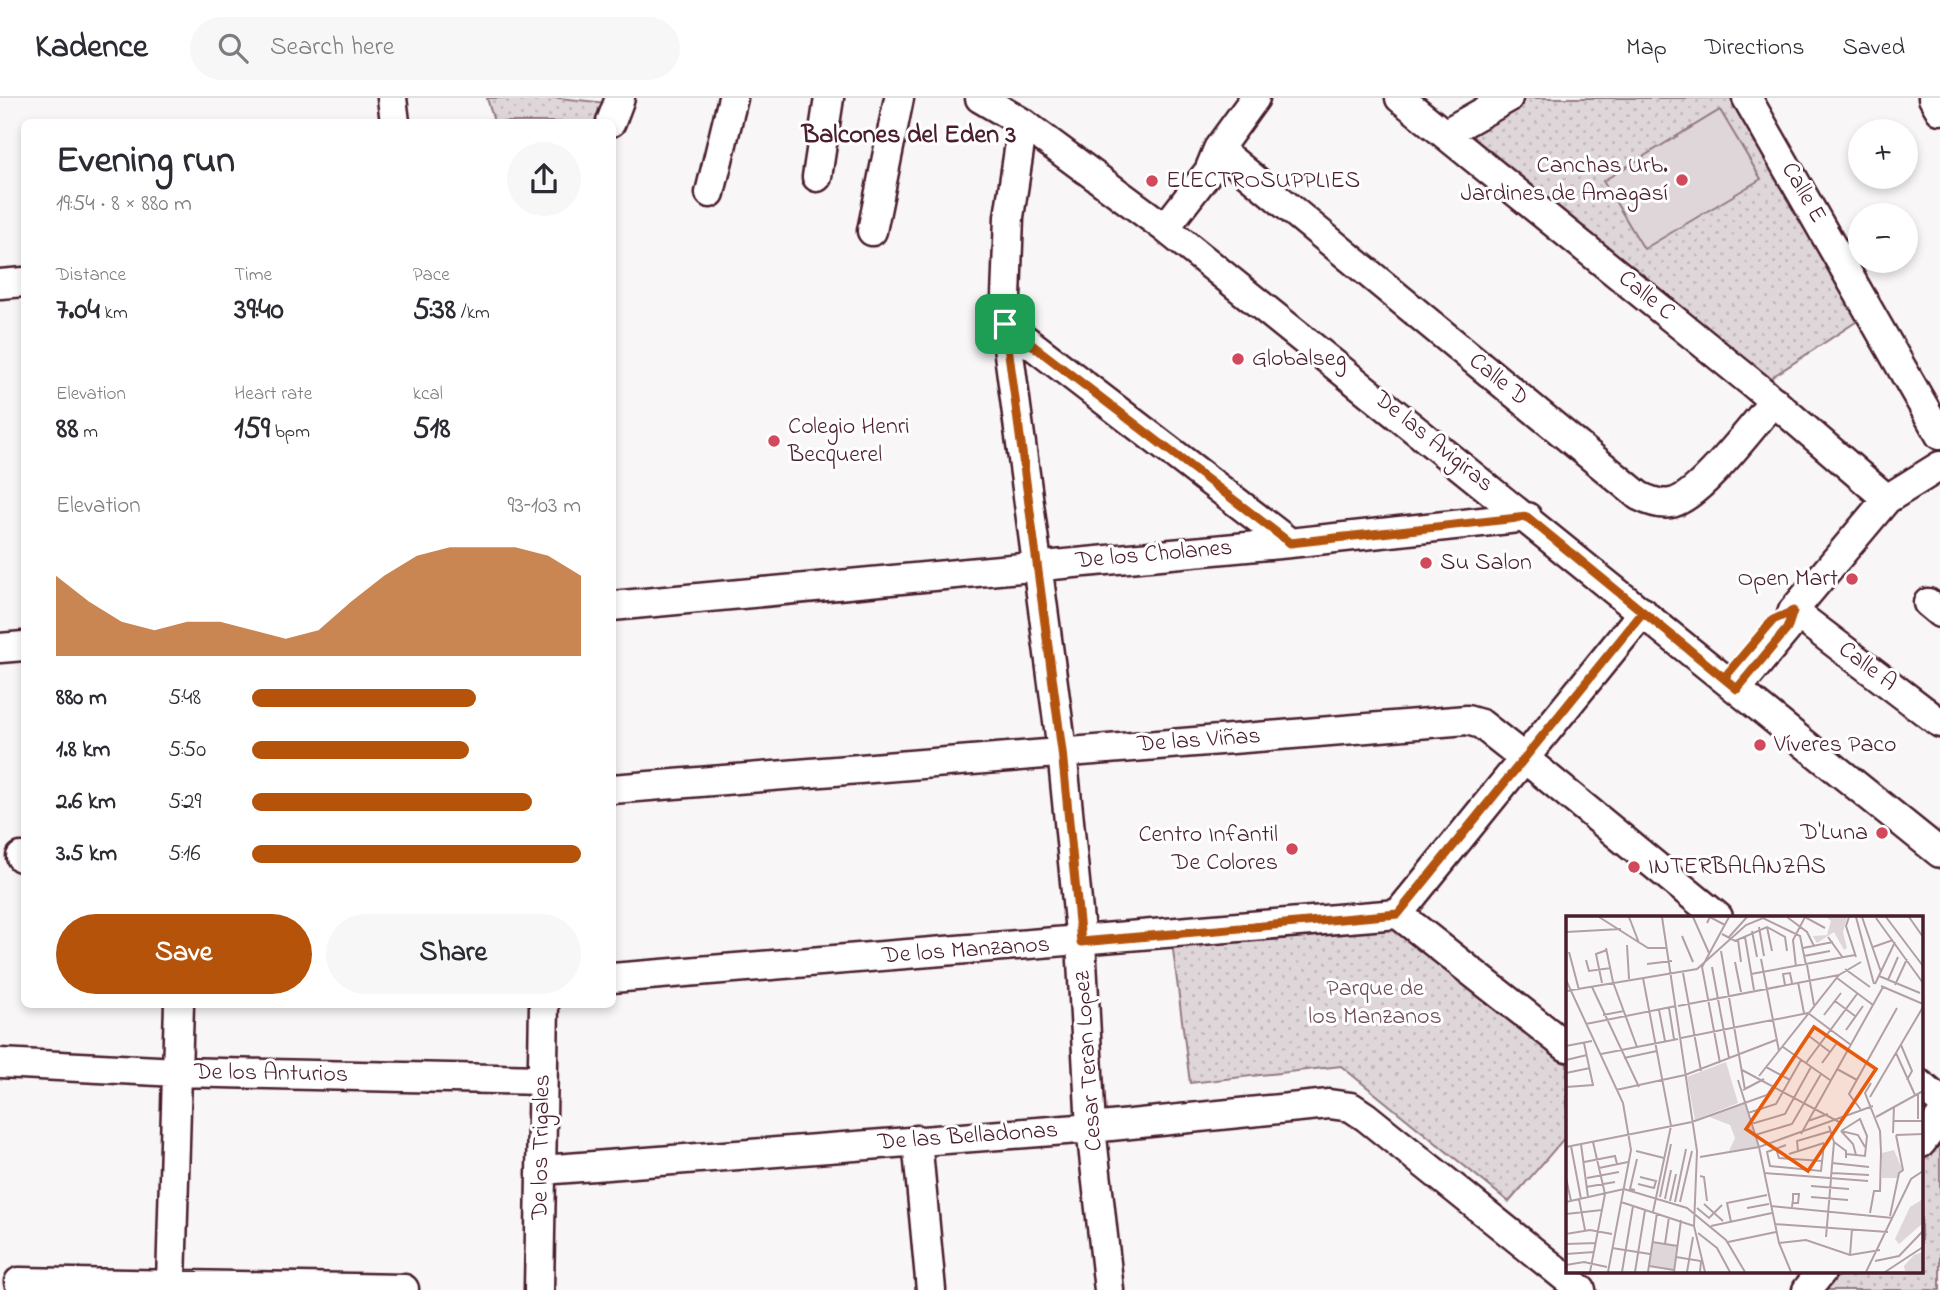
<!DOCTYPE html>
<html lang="en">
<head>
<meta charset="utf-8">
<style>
	body { margin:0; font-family:"Indie Flower",sans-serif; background:#f7f7f7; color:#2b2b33; height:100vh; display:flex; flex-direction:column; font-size:26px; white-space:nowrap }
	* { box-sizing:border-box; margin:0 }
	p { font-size:23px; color:#7c7c81 }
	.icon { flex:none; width:38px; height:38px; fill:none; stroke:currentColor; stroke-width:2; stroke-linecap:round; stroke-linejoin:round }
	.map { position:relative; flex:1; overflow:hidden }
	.side { position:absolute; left:21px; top:21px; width:595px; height:889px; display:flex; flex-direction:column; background:#fff; border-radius:10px; box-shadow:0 4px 10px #0003 }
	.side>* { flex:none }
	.tools { position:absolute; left:1848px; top:21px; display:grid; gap:14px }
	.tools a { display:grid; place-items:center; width:70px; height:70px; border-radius:50%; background:#fff; box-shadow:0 4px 10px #0003; font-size:35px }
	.pin { position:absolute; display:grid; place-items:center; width:60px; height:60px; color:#fff; margin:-30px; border-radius:14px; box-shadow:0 4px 10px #0006 }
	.round { display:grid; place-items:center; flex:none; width:74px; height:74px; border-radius:37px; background:#f7f7f7 }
	.headline { display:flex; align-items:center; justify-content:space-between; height:119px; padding:0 35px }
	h1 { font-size:38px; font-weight:700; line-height:52px }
	.stats { display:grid; grid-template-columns:repeat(3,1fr); gap:10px; height:119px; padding:7px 35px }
	.stats div { display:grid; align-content:center }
	.stats b { font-size:30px; font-weight:700 }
	.stats small { font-size:19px; font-weight:400 }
	.stats p { font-size:19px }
	.chart { height:196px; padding:14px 35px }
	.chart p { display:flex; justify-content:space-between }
	.chart svg { width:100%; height:126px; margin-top:7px; fill:#b45309; opacity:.7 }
	.primary-button { display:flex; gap:14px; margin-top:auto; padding:14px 35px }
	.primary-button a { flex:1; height:80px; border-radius:42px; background:#b45309; color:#fff; font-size:28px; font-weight:700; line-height:80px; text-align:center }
	.primary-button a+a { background:#f7f7f7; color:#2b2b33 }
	ul { padding:0 35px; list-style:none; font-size:23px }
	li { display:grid; grid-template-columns:112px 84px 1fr; align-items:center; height:52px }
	li i { height:18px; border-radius:9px; background:#b45309 }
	header { display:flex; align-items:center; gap:42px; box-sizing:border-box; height:98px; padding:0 35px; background:#fff; border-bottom:2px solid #e1e1e2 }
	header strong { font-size:33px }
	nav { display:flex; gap:38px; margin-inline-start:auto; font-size:24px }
	.search { width:490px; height:63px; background:#f7f7f7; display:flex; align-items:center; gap:18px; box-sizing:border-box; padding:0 24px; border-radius:38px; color:#7c7c81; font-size:26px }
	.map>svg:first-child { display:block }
	.grass { fill:url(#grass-dots); stroke:#947a82; stroke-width:2 }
	.garden { fill:#ded6d9; stroke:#947a82; stroke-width:2 }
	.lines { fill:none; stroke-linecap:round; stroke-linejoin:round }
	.minor-casing { stroke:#4a1f2b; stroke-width:33 }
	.minor { stroke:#fff; stroke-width:28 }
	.route-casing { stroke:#fff; stroke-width:14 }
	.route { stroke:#b45309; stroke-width:9 }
	.poi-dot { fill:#d1495b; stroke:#fff; stroke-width:2.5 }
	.labels { text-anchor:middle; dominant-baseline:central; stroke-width:6; stroke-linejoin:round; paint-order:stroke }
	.poi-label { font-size:24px; fill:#4a1f2b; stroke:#fff; text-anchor:start }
	.street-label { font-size:24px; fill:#4a1f2b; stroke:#fff }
	.park-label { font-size:24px; fill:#6f4d56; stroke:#fff }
	.neighbourhood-label { font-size:26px; font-weight:bold; fill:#4a1f2b; stroke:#fff }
	.inset-road { fill:none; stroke:#b2a0a5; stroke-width:2 }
	.view { fill:#e8590c; fill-opacity:0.15; stroke:#e8590c; stroke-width:3.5 }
	.inset-edge { fill:none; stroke:#4a1f2b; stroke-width:3.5 }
</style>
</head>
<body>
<header>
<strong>Kadence</strong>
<div class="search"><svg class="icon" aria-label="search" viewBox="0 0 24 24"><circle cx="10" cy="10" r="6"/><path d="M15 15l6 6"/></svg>Search here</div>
<nav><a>Map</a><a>Directions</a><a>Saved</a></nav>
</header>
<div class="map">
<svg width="1940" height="1192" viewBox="0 0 1940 1192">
	<defs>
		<pattern id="grass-dots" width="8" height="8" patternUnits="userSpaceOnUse" patternTransform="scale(1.75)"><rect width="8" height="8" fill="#ded6d9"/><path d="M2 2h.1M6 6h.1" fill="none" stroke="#c0b7ba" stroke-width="1.8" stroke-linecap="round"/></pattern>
	</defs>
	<rect width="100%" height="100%" fill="#f8f6f7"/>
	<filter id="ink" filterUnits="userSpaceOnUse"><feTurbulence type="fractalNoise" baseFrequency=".0143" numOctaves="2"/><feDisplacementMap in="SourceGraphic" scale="14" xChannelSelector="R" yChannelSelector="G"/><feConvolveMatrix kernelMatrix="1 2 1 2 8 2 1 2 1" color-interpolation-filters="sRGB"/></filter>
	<g filter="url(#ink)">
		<path class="grass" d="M487,0H559L617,6L611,24H494Z
			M1508,0H1747L1871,214L1757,289L1446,35Z
			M1398,830L1567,966V1037L1509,1104L1341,968L1190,985L1172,844Z
			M1940,1015V1192H1805L1819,1173H1921V1040Z"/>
		<path class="garden" d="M1720,12L1761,81L1644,151L1603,83Z"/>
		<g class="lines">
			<g class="minor-casing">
				<path id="minor" d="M392,0L395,24
					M980,0L1023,25L1165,130L1940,755
					M1400,0L1757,289L1887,401
					M1747,0L1940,337
					M1933,0L1940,12
					M611,24L620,0
					M1023,25L1009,119L1005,226L1062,653L1081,844L1091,1030L1109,1192
					M1446,35L1508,0
					M1218,51L1639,398C1649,403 1660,407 1671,405C1698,401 1754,326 1774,303
					M817,79L829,0
					M710,95L733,0
					M1165,130L1209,73L1218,51L1255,0
					M872,133L899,0
					M0,186L24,184
					M1005,226L1290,445
					M1928,505L1940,515
					M612,508L1290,445L1527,419
					M1793,513L1940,625
					M0,550L24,548
					M1737,591L1787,531L1793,513L1887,401L1940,368
					M612,691L1467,622L1481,626L1524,660L1718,819
					M21,759H24
					M1398,816L1643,514
					M612,880L1398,816L1567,949
					M0,965L178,974L542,982
					M1921,987L1940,1003
					M917,1042L931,1192
					M1921,1045L1940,1020
					M542,1072L1091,1030L1329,1006L1351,1009L1366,1019L1581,1192
					M19,1184L404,1191
					M171,1185L179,906
					M539,1192L544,906
					M1807,1192L1822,1173"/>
			</g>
			<use href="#minor" class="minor"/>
		</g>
	</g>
	<g class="lines" filter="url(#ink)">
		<g class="route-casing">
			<path id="route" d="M1005,226L1062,653L1081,844L1398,816L1643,514L1724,580L1773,522L1793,513L1787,531L1737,591C1667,533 1597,476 1527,419L1290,445L1005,226"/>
		</g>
		<use href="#route" class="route"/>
	</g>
	<g class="poi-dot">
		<circle cx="1682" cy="82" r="7"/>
		<circle cx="1152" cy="83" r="7"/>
		<circle cx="1238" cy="261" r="7"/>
		<circle cx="774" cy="343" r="7"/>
		<circle cx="1426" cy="465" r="7"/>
		<circle cx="1852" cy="481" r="7"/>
		<circle cx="1760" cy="647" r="7"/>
		<circle cx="1882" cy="735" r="7"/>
		<circle cx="1292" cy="751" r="7"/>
		<circle cx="1634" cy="769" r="7"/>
	</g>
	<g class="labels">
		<g class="poi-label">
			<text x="1668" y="68" text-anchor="end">Canchas Urb.<tspan x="1668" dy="28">Jardines de Amagasí</tspan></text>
			<text x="1166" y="83">ELECTROSUPPLIES</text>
			<text x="1252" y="261">Globalseg</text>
			<text x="788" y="329">Colegio Henri<tspan x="788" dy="28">Becquerel</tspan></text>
			<text x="1440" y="465">Su Salon</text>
			<text x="1838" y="481" text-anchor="end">Open Mart</text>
			<text x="1774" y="647">Víveres Paco</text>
			<text x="1868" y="735" text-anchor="end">D'Luna</text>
			<text x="1278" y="737" text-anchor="end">Centro Infantil<tspan x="1278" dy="28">De Colores</tspan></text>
			<text x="1648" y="769">INTERBALANZAS</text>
		</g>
		<g class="street-label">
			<text transform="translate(1803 95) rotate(60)">Calle E</text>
			<text transform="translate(1646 198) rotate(39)">Calle C</text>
			<text transform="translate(1498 282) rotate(39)">Calle D</text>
			<text transform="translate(1433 344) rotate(39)">De las Avigiras</text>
			<text transform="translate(1154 457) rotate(-5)">De los Cholanes</text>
			<text transform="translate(1867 569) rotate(37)">Calle A</text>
			<text transform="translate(1199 643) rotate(-4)">De las Viñas</text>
			<text transform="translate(966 853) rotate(-4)">De los Manzanos</text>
			<text transform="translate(1089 963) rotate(-94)">Cesar Teran Lopez</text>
			<text transform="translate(271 976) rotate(1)">De los Anturios</text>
			<text transform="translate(968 1039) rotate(-4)">De las Belladonas</text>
			<text transform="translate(542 1049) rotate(-89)">De los Trigales</text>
		</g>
		<g class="park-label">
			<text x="1375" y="891">Parque de<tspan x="1375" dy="28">los Manzanos</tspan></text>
		</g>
		<g class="neighbourhood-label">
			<text x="909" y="38">Balcones del Eden 3</text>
		</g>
	</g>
	<g transform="translate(1566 818)">
		<rect width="357" height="357" fill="#f8f6f7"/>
		<path d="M260,1H281L277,16L281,32L278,34L268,16L251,27L247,20L261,19L265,5ZM178,186L193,231L163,235L169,222L164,209L141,200ZM328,234L336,253L331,262H316V237ZM87,326L112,330L108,354L82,350Z" fill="#ded6d9"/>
		<path d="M357,283V307L333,328L329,323L344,291ZM357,336V356L339,355L338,350L348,339Z" fill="#ded6d9"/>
		<path d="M160,146L172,187L129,204L121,161Z" fill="#ded6d9"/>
		<path class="inset-road" d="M33,1L82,32H101M63,1L73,27M96,1L131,235L128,310L139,356M127,1L143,37M221,1L241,16L248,30M283,1L280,10L290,41M290,1L308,68M296,1L315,56M320,1L357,50M343,1L357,21M310,2L357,67M141,7L144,1L159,9M193,11L198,40M201,11L206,35M186,15L191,41M0,16L55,13M156,18L169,25L201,11L219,21L221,35M116,20L127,46M163,21L181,1M179,21L188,74M262,21L277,42M172,24L175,46M61,29L63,63M307,31L327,24M40,32L47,66L71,131M237,32L267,26M155,35L179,174M3,36L13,74M238,40L264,35M195,43L213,135M20,44L23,55L45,52M169,46L175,76M81,48L106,45M241,49L248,89M146,51L163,142M230,51L227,24L239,1L259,12M279,53L304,71M117,57L135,155M185,58L289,39M313,60L354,77M77,62L105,210L87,296M271,62L307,89M0,64L57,187L65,234L42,356M322,64L332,41M232,66L238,97M36,67L30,38L41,34M309,68L329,26M219,69L217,58L224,57L226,67M329,69L341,43M315,70L357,88M26,71L73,171M0,75L131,53L180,9L197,2L234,20L240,49M269,85L289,100M112,90L273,59M103,92L108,123M93,94L99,125M242,97L285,129M37,99L58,95M258,99L275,77M20,108L110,90M280,114L297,90M243,120L264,136M115,122L242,97M335,129L346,155L341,164M0,130L26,125M217,131L264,164M234,132L248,113M330,137L349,179M35,138L112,123M58,142L91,135M0,144L21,139M154,147L136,51L163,1M240,147L291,78M256,147L270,128M200,151L224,164M271,153L291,164M176,154L273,206M0,157L24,152M193,160L273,59L295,46M172,164L193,231L213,327L225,356M0,171L27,169L18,127M50,174L119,159L210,124M177,174L198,163M304,181L357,91M295,194L283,178L331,92M182,197L210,188L235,144M310,201L357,175M352,203V178M242,205L262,198M328,205H357M185,208L219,198L245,151M263,210L268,226L265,261M275,215L294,203L301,220L299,240L280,238M275,215L292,219L299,231M275,215L287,228L290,239M327,217L328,190M235,218L317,71M189,219L226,208L255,158M330,219L357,218M268,226L280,235V242M15,228L22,281M220,229L201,236L204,250L255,255L258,228M5,230L15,283M0,231L126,206L201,179L208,169M210,232L213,242L256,245M70,235L98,242M232,235L231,225L265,215M223,238L258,227M134,241L193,231L307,190M18,246L49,240L51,248M266,247L303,251M33,252L62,246M198,257L302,265M266,257L303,259M134,260L138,261L141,285M0,262L5,285M21,262L53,256M72,268L88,272L90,265L74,261M245,270L283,273M20,271L49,266M69,274L64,273L71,243M94,281L105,228M245,281L282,284M13,283L19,314M99,283L105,254M104,285L110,258M0,286L58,273L121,292L160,324L179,356M55,286L128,310M109,286L120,233M114,286L126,235M138,288L157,305M205,290L327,302M226,291L227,283V278H233L232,287H226M131,292L143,302L156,289M181,292L203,288M304,297L308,275H314L315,236L314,215L299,177L305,167M0,298L36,294M324,300L333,257L337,254L330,219M165,306L161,287L201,279M208,308L322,316M145,310L206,297M132,317L151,332L164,356M0,318L24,314L46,318M260,321L265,263M86,326L112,330M162,326L210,316M213,327L240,324L284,339L314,334M0,328L30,327M99,328L103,301M46,332L84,338M0,338L28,336M284,339L286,313M110,341L135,345L134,356M309,345L333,340L357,315M0,349L18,346L41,351M83,350L108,354M24,356L39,278L27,226M56,356L67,290M69,356L79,294M82,356L91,297M108,356L115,304M121,356L127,321M300,356L345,263L357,255M319,356L357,331"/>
		<path class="view" d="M248,111L310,153L242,255L180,213Z"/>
		<rect width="357" height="357" class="inset-edge"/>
	</g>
</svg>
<div class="tools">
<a>+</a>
<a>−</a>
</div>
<div class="pin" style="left:1005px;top:226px;background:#1e9e55"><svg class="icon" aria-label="arrive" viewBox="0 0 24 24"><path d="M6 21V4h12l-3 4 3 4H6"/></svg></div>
<section class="side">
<div class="headline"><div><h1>Evening run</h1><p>19:54 · 8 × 880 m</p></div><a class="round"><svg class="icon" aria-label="share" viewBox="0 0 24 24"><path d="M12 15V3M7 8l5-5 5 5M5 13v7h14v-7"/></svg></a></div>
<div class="stats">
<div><p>Distance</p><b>7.04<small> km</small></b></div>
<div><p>Time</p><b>39:40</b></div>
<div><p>Pace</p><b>5:38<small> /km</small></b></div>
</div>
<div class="stats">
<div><p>Elevation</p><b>88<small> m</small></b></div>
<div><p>Heart rate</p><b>159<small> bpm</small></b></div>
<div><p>kcal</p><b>518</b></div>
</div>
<div class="chart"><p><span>Elevation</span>93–103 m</p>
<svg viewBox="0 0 160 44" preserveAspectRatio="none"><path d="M0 44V16L10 25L20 32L30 35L40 32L50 32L60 35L70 38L80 35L90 25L100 16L110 9L120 6L130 6L140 6L150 9L160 16V44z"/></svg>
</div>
<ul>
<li><b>880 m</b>5:48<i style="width:68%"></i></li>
<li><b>1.8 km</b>5:50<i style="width:66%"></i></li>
<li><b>2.6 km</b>5:29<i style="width:85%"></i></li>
<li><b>3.5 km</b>5:16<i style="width:100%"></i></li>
</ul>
<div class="primary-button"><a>Save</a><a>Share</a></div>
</section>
</div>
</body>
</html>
